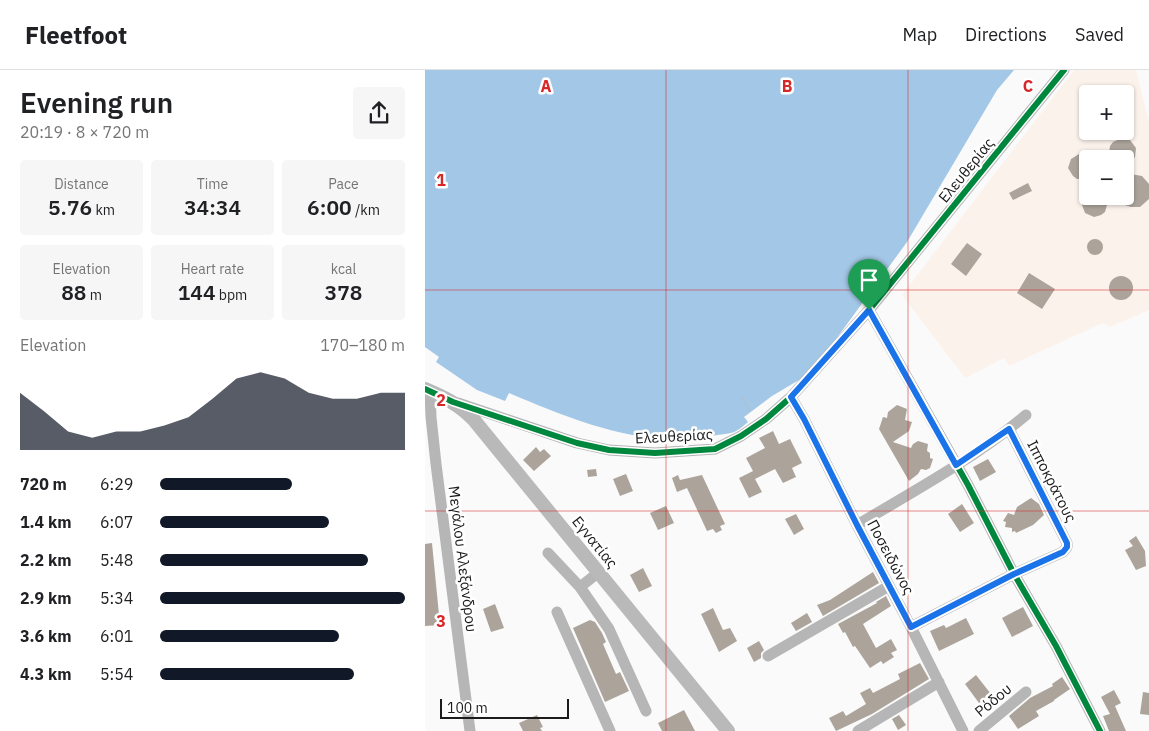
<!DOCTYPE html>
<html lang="en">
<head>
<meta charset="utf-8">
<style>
	body { margin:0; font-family:"IBM Plex Sans",sans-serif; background:#f6f6f6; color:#202124; height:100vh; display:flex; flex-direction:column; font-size:19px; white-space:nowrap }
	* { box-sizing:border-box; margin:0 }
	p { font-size:16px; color:#757577 }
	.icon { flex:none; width:28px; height:28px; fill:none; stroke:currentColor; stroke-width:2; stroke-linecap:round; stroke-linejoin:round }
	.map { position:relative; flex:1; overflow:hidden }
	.side { display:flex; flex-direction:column; background:#fff; width:425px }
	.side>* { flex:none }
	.fabs { position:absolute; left:654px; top:15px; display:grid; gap:10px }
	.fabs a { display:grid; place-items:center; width:55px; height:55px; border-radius:5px; background:#fff; box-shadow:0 1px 4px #0004; font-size:25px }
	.scale { position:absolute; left:15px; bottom:12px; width:129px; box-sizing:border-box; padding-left:5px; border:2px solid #1b1b1c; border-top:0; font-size:14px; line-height:18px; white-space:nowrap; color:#1b1b1c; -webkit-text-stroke:4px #fff; paint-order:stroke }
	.pin { position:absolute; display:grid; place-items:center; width:42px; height:42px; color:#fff; margin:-51px -21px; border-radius:50% 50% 50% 0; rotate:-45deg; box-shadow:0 0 5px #0007 }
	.pin .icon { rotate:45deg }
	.round { display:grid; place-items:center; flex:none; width:52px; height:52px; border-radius:5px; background:#f6f6f6 }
	.summary { display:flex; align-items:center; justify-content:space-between; height:85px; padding:0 20px }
	h1 { font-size:28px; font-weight:600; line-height:38px }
	.figures { display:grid; grid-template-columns:repeat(3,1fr); gap:8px; height:85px; padding:5px 20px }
	.figures div { display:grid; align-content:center; border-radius:5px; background:#f6f6f6; text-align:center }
	.figures b { font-size:21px; font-weight:600 }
	.figures small { font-size:14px; font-weight:400 }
	.figures p { font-size:14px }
	.chart { height:140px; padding:10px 20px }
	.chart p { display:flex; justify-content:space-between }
	.chart svg { width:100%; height:90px; margin-top:5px; fill:#111827; opacity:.7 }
	ul { padding:0 20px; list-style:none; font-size:16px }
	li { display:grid; grid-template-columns:80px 60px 1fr; align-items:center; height:38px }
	li i { height:12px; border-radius:6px; background:#111827 }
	header { display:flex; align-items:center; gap:30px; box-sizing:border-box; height:70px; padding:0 25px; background:#fff; border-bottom:1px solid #e0e0e0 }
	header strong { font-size:24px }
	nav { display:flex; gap:28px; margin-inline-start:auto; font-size:18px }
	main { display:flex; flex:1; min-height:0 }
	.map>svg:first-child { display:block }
	.industrial { fill:#fcf2ec; fill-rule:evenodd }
	.water { fill:#a3c7e6 }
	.building { fill:#aca49b }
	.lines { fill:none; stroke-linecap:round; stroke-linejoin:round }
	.path { stroke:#bcbbbc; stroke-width:1; stroke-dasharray:4 2.5; stroke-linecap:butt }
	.minor { stroke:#b7b6b6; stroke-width:11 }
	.major { stroke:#b9b9b9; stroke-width:14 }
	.cycleway-casing { stroke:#fff; stroke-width:9 }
	.cycleway { stroke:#00873e; stroke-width:6 }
	.route-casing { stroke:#fff; stroke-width:10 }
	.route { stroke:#1a73e8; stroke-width:6 }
	.grid { fill:none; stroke:#d62828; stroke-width:1; stroke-opacity:0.55 }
	.labels { text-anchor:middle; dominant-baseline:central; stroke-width:5; stroke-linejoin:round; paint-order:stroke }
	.street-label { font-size:15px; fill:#1b1b1c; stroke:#fff }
	.grid-label { font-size:16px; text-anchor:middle; font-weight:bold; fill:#d62828; stroke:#fff; stroke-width:5; stroke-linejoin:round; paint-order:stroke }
</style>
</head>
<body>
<header>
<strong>Fleetfoot</strong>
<nav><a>Map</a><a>Directions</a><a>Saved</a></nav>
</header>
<main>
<section class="side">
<div class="summary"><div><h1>Evening run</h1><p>20:19 · 8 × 720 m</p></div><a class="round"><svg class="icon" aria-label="share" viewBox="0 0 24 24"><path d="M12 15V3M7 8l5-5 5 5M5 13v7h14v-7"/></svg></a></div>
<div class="figures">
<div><p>Distance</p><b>5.76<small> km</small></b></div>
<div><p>Time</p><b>34:34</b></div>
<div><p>Pace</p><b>6:00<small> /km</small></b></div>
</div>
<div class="figures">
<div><p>Elevation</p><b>88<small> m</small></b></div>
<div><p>Heart rate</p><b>144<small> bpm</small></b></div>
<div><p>kcal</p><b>378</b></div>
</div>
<div class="chart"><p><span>Elevation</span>170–180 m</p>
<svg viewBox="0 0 160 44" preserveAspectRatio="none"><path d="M0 44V16L10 25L20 35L30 38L40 35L50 35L60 32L70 28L80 19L90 9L100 6L110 9L120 16L130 19L140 19L150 16L160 16V44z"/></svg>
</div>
<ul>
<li><b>720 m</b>6:29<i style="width:54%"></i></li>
<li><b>1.4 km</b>6:07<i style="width:69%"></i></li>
<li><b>2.2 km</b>5:48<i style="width:85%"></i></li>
<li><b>2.9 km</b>5:34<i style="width:100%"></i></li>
<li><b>3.6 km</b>6:01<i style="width:73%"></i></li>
<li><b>4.3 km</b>5:54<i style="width:79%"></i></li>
</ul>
</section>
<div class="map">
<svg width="724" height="661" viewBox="0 0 724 661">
	<rect width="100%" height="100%" fill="#fafafa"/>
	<path class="industrial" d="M649,0H711L724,52V240L685,257L678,253L584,296L579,288L540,308L477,225ZM662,24H700V61H662ZM662,89H700V126H662Z"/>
	<path class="water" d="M0,0H589L572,20L482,172L403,280L384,304L347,326L319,347L323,352C319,355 315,359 311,361C306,364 298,364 292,365C222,381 148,350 84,323L80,331L52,320L11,292L14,287L0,277Z"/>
	<path class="building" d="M697,68L705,70L711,78L710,87L703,95L700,89H686L684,84L685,76L688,72Z
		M654,84L662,85V108L660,109H652L648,106L643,98L646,89Z
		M700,103L717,106L724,114V129L715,137H706L700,135L691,126H700Z
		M603,113L607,121L588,130L584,123Z
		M659,126H680L682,135L680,142L676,145L669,147L660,143L657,135Z
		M662 177a8 8 0 1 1 16 0a8 8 0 1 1-16 0Z
		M542,173L557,184L541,206L526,194Z
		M604,203L630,219L617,239L592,223Z
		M684 218a12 12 0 1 1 24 0a12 12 0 1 1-24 0Z
		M472,335L482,339L480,350L487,352L484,361L468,372L486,378L488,374L493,371L503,374L502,381L505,383V388L508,389L505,398L501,400L496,399L493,404L484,411L454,359L458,347L462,348L463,342Z
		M348,361L354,374L365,369L377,393L367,398L371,407L358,413L350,399L330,409L337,422L324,428L314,408L328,401L321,388L340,378L334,368Z
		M111,377L115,382L119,379L126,386L109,401L98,390Z
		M563,389L571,402L555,411L548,397Z
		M171,399L172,406L163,407L162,400Z
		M201,404L208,421L195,426L188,409Z
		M253,405L255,410L277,405L300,454L295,456L297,460L291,463L288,459L282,461L262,418L252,422L247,408Z
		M606,428L614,434L619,445L608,455L591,463L590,461L587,462V458L580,457L581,452L578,451L583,443L589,445L592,437Z
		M537,434L549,453L535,462L523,444Z
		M241,436L249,453L233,460L225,443Z
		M371,444L379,459L369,465L360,449Z
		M711,466L720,481L721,496L711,500L700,480L708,476L704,471Z
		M7,473L15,555L0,556V474Z
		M218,498L227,516L214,522L205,505Z
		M448,502L454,513L398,546L392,535L405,530Z
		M461,526L466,536L438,554L451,578L466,569L472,580L466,583L469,587L458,594L456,591L445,598L430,576L428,577L420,562L418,563L413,554L452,533L451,532Z
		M70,534L79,558L66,562L58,539Z
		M598,537L608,556L587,567L577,548Z
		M288,538L298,560L305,558L312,571L294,582L276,544Z
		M382,543L387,552L371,561L366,553Z
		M541,548L549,564L514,581L505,561L519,555L521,558Z
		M165,550L170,552L177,563L181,572L178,574L191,604L195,602L204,621L180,632L148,558Z
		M334,571L339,580L336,583V588L329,592L322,578Z
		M495,593L504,609L447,644L411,661L404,648L418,641L421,646L441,634L435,623L445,618L448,623L475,609L473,604Z
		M551,605L566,624L554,633L540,614Z
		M637,607L645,619L629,630V631L611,641L614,646L593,659L584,646L605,628L628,616L627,614Z
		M689,620L696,633L690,636L701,661H684L678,646L685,644L676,627Z
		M718,622L724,623V645L715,644Z
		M259,640L270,661H237L233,653Z
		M112,645L118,657L115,658L117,661H98L94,653Z
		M474,645L481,655L473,660L467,649Z"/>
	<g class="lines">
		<path class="path" d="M316,326L326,342"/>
		<path class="minor" d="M444,240L543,415L589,504L631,576L675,661
			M5,321L6,347L11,394L45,661
			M366,327L379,349L432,455L486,557L538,661
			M33,333L152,373L184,380L230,383L290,379L316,366L341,349L366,327L444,240L639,0
			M432,455C489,421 550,388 601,345
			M123,483L155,517L184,559L221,641
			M155,517L174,502
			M132,542L185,661
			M486,557L589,504L638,482L642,477V473L584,359
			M343,586L464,516
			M433,661L514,612
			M554,661L601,622"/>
		<path class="major" d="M0,319C19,327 35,335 49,350L303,661"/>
		<g class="cycleway-casing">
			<path id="cycleway" d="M444,240L543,415L589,504L631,576L675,661
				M0,319L28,332L152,373L184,380L230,383L290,379L316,366L341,349L366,327L444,240L639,0"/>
		</g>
		<use href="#cycleway" class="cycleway"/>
	</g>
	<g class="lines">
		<g class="route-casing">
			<path id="route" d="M444,240L531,395L584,359L642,473V477L638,482L589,504L486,557L432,455L379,349L366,327Z"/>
		</g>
		<use href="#route" class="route"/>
	</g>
	<path class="grid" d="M241,0V661M483,0V661M0,220H724M0,441H724"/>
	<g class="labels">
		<g class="street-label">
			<text transform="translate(541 100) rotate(-51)">Ελευθερίας</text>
			<text transform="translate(249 366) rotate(-3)">Ελευθερίας</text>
			<text transform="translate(627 411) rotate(63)">Ιπποκράτους</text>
			<text transform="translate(170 472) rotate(51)">Εγνατίας</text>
			<text transform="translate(466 487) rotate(62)">Ποσειδώνος</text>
			<text transform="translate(38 489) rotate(83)">Μεγάλου Αλεξάνδρου</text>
			<text transform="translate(568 630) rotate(-40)">Ρόδου</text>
		</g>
	</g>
	<g class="grid-label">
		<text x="121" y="22">A</text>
		<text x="362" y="22">B</text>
		<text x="603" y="22">C</text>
		<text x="16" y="116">1</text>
		<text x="16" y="336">2</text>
		<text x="16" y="557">3</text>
	</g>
</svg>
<div class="fabs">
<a>+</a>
<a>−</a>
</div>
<div class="scale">100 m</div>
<div class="pin" style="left:444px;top:240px;background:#1e9e55"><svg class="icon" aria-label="arrive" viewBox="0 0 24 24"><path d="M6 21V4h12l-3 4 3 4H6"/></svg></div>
</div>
</main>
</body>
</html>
